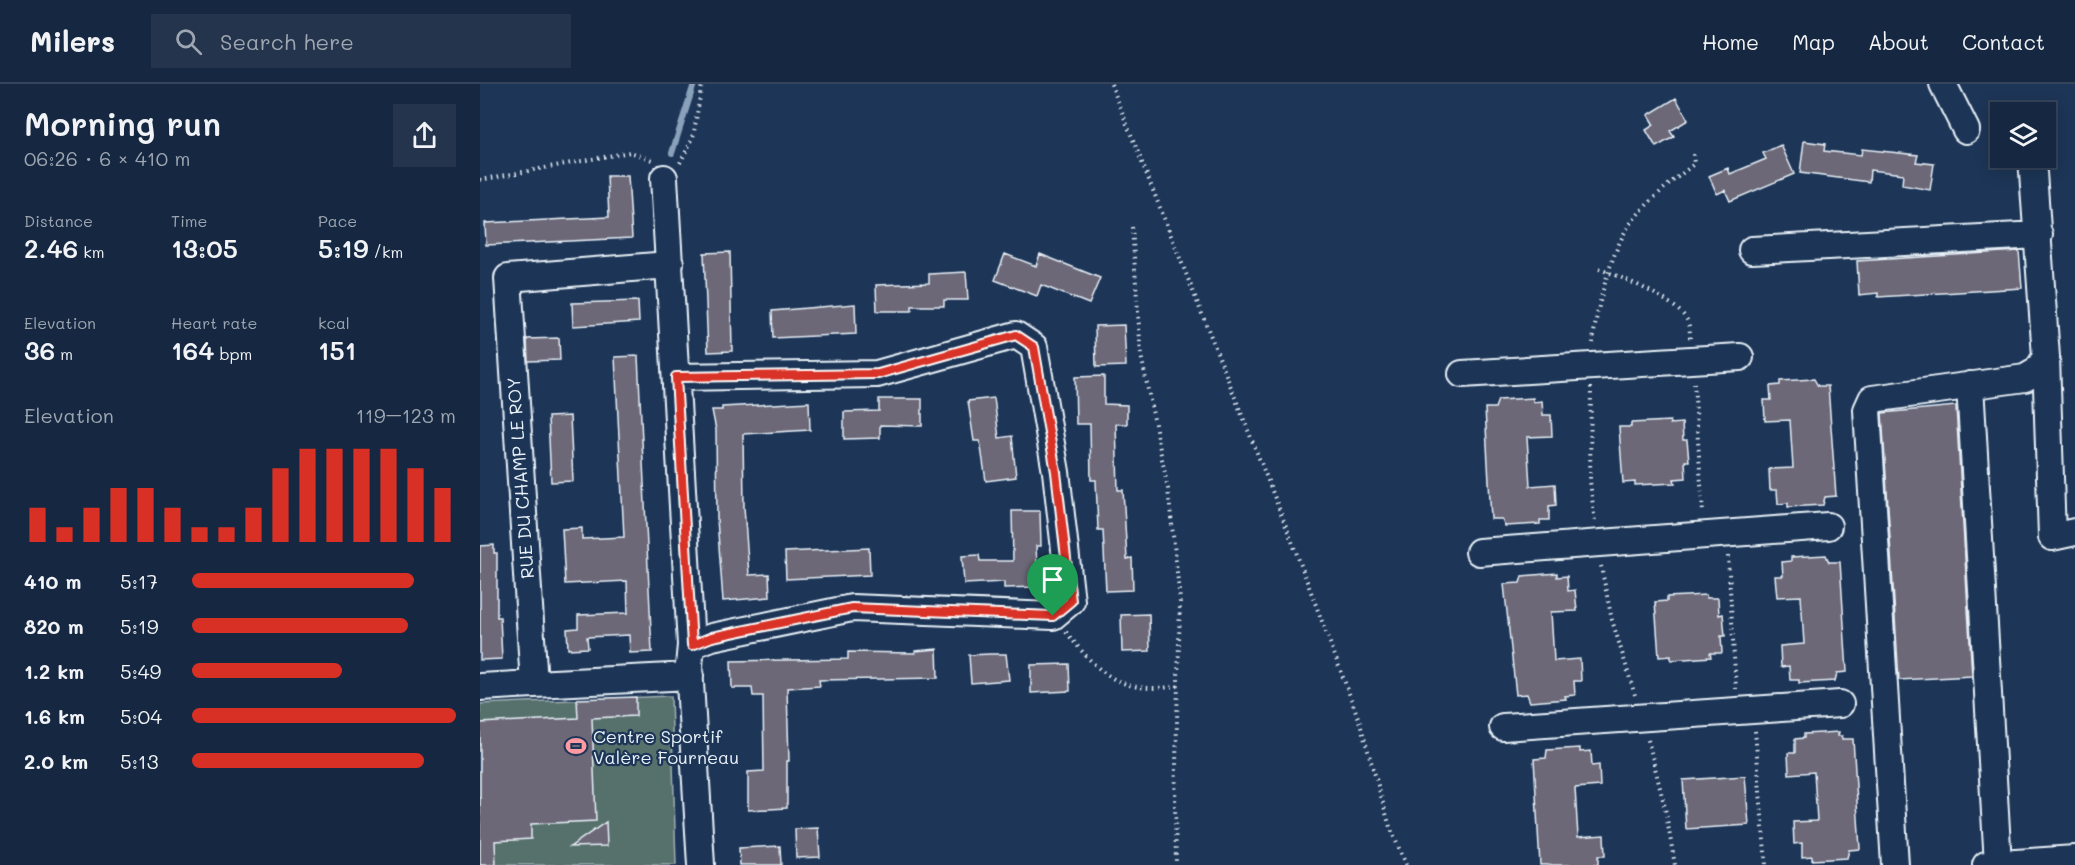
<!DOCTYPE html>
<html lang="en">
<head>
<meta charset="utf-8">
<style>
	body { margin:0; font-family:Mali,sans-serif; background:#23344c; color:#f1f3f6; height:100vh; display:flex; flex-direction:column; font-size:22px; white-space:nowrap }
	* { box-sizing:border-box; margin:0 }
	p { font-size:20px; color:#9ea6b1 }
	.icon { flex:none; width:33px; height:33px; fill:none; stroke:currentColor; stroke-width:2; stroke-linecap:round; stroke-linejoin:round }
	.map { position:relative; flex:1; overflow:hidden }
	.sheet { display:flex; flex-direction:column; background:#162841; width:480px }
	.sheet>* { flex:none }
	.buttons { position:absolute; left:1510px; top:18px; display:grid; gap:12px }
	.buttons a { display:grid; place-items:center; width:66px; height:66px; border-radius:0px; background:#162841; box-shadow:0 3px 15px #0003,0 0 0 2px #35445a; font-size:30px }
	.pin { position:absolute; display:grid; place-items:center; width:51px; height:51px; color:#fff; margin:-62px -26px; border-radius:50% 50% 50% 0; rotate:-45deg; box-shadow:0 0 6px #0007 }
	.pin .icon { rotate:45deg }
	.round { display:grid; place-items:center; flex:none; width:63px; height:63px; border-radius:0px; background:#23344c }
	.head { display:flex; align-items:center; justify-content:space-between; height:102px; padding:0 24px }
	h1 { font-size:33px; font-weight:600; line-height:45px }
	.stats { display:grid; grid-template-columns:repeat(3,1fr); gap:9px; height:102px; padding:6px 24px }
	.stats div { display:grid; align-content:center }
	.stats b { font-size:26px; font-weight:600 }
	.stats small { font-size:16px; font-weight:400 }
	.stats p { font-size:16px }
	.chart { height:168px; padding:12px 24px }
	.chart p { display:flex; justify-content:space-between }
	.chart svg { width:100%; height:108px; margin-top:6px; stroke:#d93025; stroke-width:6 }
	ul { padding:0 24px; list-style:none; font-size:20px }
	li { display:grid; grid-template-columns:96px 72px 1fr; align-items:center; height:45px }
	li i { height:15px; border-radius:8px; background:#d93025 }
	header { display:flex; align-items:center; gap:36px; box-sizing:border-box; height:84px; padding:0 30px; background:#162841; border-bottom:2px solid #35445a }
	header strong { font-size:28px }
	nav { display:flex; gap:33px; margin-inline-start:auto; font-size:21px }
	.search { width:420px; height:54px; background:#23344c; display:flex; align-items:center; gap:15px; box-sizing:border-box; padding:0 21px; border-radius:0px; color:#9ea6b1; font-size:22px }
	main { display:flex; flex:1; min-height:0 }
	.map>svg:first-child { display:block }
	.green { fill:#57706c; stroke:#a0b0b2; stroke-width:1.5 }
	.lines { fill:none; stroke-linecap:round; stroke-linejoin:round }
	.stream { stroke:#89a1ba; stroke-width:6 }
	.building { fill:#6c6778; stroke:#e8f1f8; stroke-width:1.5 }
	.minor-casing { stroke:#e8f1f8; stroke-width:30 }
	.path { stroke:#e8f1f8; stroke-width:4; stroke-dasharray:1.5 4.5; stroke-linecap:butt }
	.minor { stroke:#1d3557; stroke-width:26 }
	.route-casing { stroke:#fff; stroke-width:12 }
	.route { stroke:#d93025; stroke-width:8 }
	.labels { text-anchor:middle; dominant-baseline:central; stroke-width:4.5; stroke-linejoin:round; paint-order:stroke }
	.street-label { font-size:18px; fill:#e8f1f8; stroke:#1d3557 }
	.poi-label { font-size:18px; fill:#e8f1f8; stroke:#1d3557; text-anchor:start }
</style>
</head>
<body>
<header>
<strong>Milers</strong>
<div class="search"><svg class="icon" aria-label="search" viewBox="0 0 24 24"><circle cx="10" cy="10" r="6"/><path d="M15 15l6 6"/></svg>Search here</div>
<nav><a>Home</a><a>Map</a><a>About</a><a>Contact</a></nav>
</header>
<main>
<section class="sheet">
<div class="head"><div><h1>Morning run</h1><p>06:26 · 6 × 410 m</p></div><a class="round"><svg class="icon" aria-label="share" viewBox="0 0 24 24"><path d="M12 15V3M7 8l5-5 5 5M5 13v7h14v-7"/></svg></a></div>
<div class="stats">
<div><p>Distance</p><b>2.46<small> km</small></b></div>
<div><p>Time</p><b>13:05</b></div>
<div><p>Pace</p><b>5:19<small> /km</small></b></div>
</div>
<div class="stats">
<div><p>Elevation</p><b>36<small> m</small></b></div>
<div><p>Heart rate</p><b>164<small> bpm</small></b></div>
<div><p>kcal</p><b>151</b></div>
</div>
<div class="chart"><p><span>Elevation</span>119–123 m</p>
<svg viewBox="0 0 160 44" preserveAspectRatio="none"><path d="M5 44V30M15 44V38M25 44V30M35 44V22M45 44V22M55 44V30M65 44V38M75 44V38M85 44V30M95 44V14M105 44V6M115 44V6M125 44V6M135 44V6M145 44V14M155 44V22"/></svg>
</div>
<ul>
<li><b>410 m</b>5:17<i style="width:84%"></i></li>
<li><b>820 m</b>5:19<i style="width:82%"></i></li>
<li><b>1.2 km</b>5:49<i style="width:57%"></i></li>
<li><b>1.6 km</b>5:04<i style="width:100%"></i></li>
<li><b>2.0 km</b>5:13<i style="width:88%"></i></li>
</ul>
</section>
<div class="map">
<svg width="1595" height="781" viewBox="0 0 1595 781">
	<rect width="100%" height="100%" fill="#1d3557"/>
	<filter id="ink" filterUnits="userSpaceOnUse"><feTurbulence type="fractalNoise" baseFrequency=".0167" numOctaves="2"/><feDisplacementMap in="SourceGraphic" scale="12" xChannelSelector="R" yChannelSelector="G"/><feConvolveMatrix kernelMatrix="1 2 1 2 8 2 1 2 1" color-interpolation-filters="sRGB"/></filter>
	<g filter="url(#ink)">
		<path class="green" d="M191,612L196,781H0V620Z"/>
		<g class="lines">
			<path class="stream" d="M192,69L214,0"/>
		</g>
		<path class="building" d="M1196,14L1208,36L1190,47L1194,53L1176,63L1166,46L1174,41L1168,31Z
			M1324,57L1345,60L1344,67L1381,71L1382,65L1438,71L1436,78L1454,80L1450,106L1422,101L1423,90L1390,86L1389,98L1320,89Z
			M1301,61L1314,90L1250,117L1245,106L1237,110L1229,92L1248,84L1250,90L1286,75L1283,69Z
			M127,92H148L152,154L6,161L5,139L129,133Z
			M1539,167L1542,204L1398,213V209L1379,211L1377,177Z
			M250,168L252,267L228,268L224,169Z
			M525,170L556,182L560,170L620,194L609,220L561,201L557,212L515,196Z
			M486,188L488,216H464V222H432V227H397L396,201L449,199V190Z
			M158,217L159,238L93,242L92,219Z
			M375,220L376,250L293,254L292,227Z
			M644,241L646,282L616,283L615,242Z
			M79,254L80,276L48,277L47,255Z
			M158,272L172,568L150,569L149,551L107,553L108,564L88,565L87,545L98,544V531L148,529L147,497L85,500L82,445L102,444V455L144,453L135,273Z
			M624,292V320L647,321V340H636L638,406H643L647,475L652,474L653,506L626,507L623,446H618L616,396H611L610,340H596L595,293Z
			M1334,295L1338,302H1348L1356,412L1345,413L1343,421L1308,423V419L1298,420L1297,406H1290L1289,385L1313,384L1310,336L1285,337L1284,316H1291L1290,302L1300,301V297Z
			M514,314L519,354L532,352L536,393L506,397L500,357H494L488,317Z
			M1053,314V318L1062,317L1063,331H1071L1072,352L1047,353L1050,402L1075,400L1076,421L1069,422V436H1060V440L1025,442L1022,435H1011L1005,324H1015L1018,316Z
			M399,315H442V342L400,341V354L364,355V328L399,327Z
			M329,318L330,346L263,350L264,423L269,491L289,490L290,513L243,517L237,435L236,346L232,326H242V323Z
			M1476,322L1492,592L1419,596L1402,329Z
			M90,332L93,397L71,398L68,333Z
			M1190,337V340L1202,339L1203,356H1207L1209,377H1205L1206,394L1194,395L1195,399L1155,401V398L1143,399L1139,343H1151V339Z
			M532,427H560L561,462H556L558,503L524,504V498L484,500L482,472L499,471L500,477H533Z
			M14,461V469H17V533H20L22,575L0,576V462Z
			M389,464L390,491L306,495L305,468Z
			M1346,471L1349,478H1360L1367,588L1357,589L1355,597L1319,599V596H1310L1309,582L1301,583L1300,562L1324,560L1321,512L1297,513L1295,492H1303L1302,478L1311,477V473Z
			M1077,489V493L1087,492L1088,507L1095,506L1097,527L1071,528L1074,577L1100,575L1101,597H1094L1095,611L1085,612L1086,615L1050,618L1047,610L1036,611L1024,500L1040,499L1042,492Z
			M1226,511L1227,514H1238L1239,531L1243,530L1245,552H1241L1242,569H1230L1231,573L1191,576V572L1179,573L1175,518L1187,517V513Z
			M669,530L670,567L642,568L641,531Z
			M457,565L458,594L339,596L340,602L307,604L309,677H307V724L268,726V688L284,687L283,612H273L272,604H252L251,577L368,575V568L435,569V567Z
			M510,570H526L529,596L491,599L489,571Z
			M589,580L590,607L551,609V581Z
			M156,613V632L112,634L116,737L51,740V755L15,757L16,781H0V639L98,634L97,615Z
			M1359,648L1358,652H1362V655H1373L1380,765L1369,766L1367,774L1332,776V772L1322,773V759L1314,760L1313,738L1337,737L1334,688L1309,690L1308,669H1315V655L1324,654V650Z
			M1100,664V668L1111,667L1112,682L1119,681L1120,702L1095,704L1098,753L1124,751L1125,772H1118V781H1060L1054,675L1066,674L1067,666Z
			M1265,692L1269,741L1206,745L1203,696Z
			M126,738L127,762L90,763Z
			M338,744L340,773L316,774L315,745Z
			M300,762L301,781H260L259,764Z"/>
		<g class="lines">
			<g class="minor-casing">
				<path id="minor" d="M1463,0L1486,46
					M184,94L211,561L209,582L221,781
					M1272,166L1559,151
					M190,179L176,182L28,194L54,600L210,592
					M1566,273L1572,453L1595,448
					M982,290L1260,273
					M196,293L397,290L536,251L554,263L576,388L591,517L573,532L372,524L232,553L211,561
					M1490,301L1518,780
					M999,468L1348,442
					M0,603L54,600
					M1023,643L1360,620
					M1415,781L1387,326L1392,315L1545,294L1557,287L1566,273L1552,74
					M1506,781L1595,775"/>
			</g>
			<path class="path" d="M631,0L813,460L879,636L910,743L926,781
				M200,79L213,54L222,0
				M0,96L150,68L172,76
				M652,143L661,271L688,405L700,516L695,720L696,781
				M1119,185C1142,193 1191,214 1205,233C1210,239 1210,248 1210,256
				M1113,259C1115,228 1132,165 1150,140C1168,117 1191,98 1214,80L1213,70
				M1214,299L1223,429
				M1111,303L1110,397L1115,439
				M1248,472L1256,605
				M1121,482L1132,536L1155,611
				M586,548C620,590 639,611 698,602
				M1275,647L1286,781
				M1168,656L1185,724L1195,781"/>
			<use href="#minor" class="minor"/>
		</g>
	</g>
	<g class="lines" filter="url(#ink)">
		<g class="route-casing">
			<path id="route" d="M536,251L554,263L576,388L591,517L573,532L372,524L232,553L212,561L196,293L398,290Z"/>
		</g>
		<use href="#route" class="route"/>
	</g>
	<defs>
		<g id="stadium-bare" transform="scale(1.62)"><path d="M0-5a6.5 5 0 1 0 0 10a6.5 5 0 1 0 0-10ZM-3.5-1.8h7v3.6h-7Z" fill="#ff9aa2" stroke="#1d3557" stroke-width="2.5" paint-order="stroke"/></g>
	</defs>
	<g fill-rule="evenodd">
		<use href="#stadium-bare" x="96" y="662"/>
	</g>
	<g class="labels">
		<g class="street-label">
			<text transform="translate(40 394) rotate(-94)">RUE DU CHAMP LE ROY</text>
		</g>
		<g class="poi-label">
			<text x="113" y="652">Centre Sportif<tspan x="113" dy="21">Valère Fourneau</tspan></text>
		</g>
	</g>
</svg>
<div class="buttons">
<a><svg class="icon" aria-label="layers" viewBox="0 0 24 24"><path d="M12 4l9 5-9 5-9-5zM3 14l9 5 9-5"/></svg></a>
</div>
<div class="pin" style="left:573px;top:532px;background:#1e9e55"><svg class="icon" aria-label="arrive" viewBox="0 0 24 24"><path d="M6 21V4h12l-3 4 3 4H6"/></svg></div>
</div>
</main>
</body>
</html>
